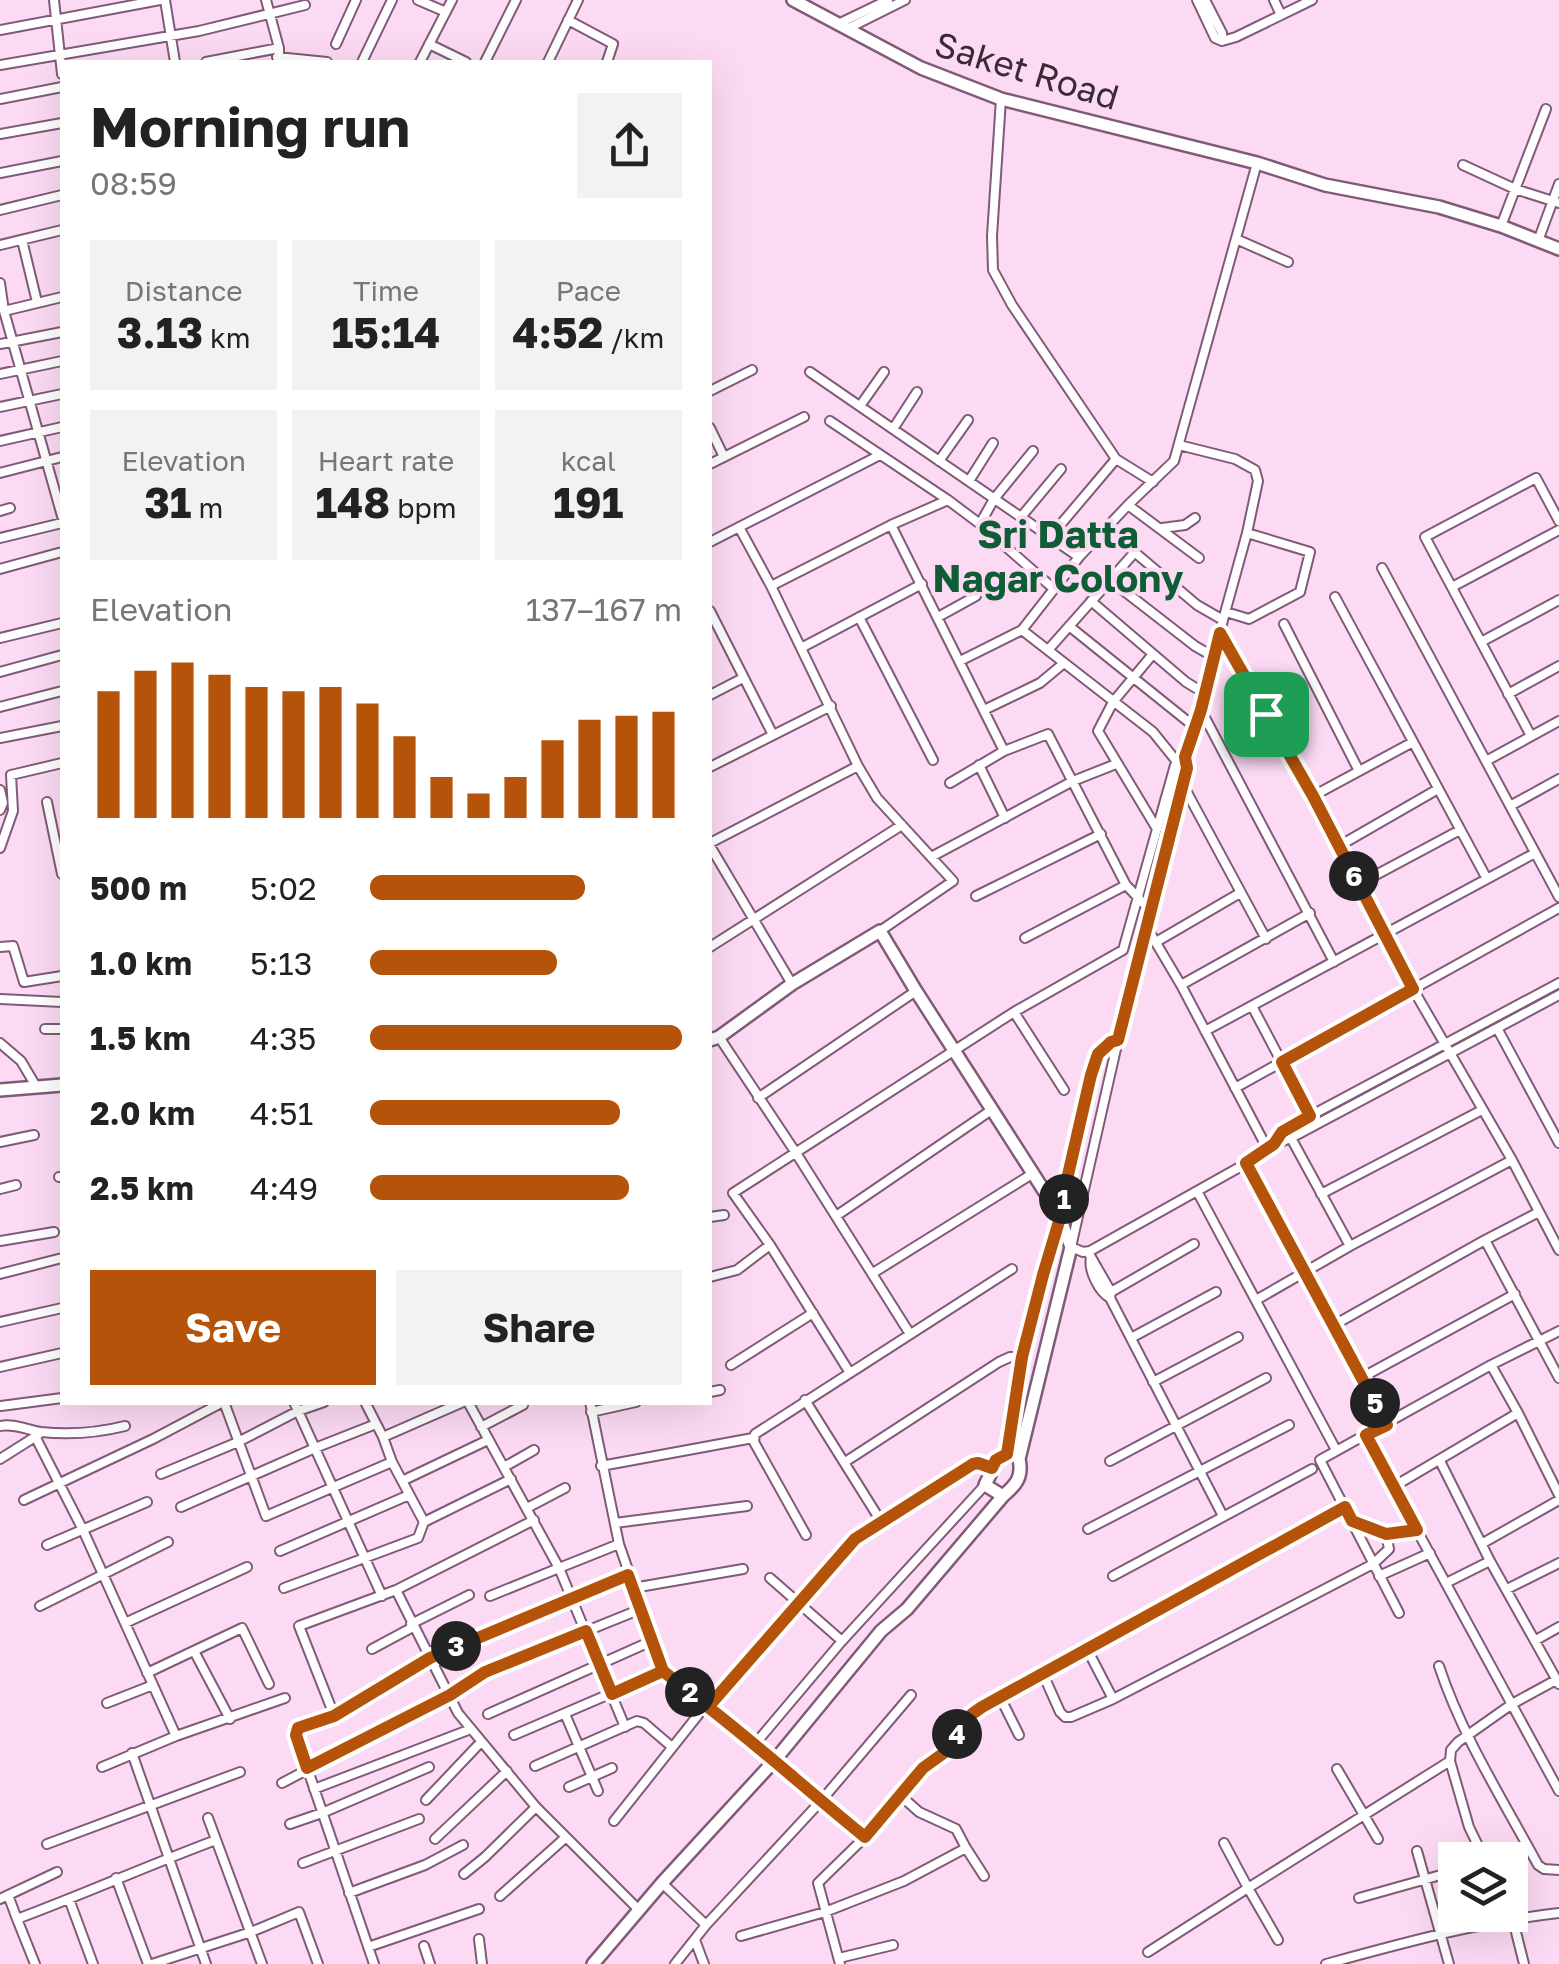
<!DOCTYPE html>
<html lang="en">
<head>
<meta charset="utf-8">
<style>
	body { margin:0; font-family:"Golos Text",sans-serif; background:#f2f2f2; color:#222; height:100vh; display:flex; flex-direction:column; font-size:38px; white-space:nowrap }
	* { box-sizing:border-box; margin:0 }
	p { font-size:32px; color:#767676 }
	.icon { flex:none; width:55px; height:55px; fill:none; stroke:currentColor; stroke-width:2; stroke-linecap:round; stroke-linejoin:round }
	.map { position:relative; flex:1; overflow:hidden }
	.details { position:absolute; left:60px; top:60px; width:652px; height:1345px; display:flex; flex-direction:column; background:#fff; border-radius:0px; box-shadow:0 10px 40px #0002 }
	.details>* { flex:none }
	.controls { position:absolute; left:1438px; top:1842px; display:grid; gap:20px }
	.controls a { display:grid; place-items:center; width:90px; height:90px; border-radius:0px; background:#fff; box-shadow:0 10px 40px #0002; font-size:50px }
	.pin { position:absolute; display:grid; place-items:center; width:85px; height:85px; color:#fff; margin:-42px; border-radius:20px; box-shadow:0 5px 15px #0006 }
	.km { position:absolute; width:50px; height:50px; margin:-25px; border-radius:50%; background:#222; color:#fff; font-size:28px; line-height:50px; text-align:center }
	.round { display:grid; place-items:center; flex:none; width:105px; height:105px; border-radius:0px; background:#f2f2f2 }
	.head { display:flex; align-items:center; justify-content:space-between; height:170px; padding:0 30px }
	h1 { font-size:55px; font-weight:700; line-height:75px }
	.stats { display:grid; grid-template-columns:repeat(3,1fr); gap:15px; height:170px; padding:10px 30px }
	.stats div { display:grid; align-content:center; border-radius:0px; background:#f2f2f2; text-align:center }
	.stats b { font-size:42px; font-weight:700 }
	.stats small { font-size:28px; font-weight:400 }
	.stats p { font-size:28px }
	.chart { height:280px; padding:20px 30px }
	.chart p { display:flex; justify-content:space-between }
	.chart svg { width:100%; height:180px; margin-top:10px; stroke:#b45309; stroke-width:6 }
	.button { display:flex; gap:20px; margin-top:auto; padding:20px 30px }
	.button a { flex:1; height:115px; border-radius:0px; background:#b45309; color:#fff; font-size:40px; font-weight:700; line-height:115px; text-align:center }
	.button a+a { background:#f2f2f2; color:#222 }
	ul { padding:0 30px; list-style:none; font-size:32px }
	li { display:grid; grid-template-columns:160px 120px 1fr; align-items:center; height:75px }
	li i { height:25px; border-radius:12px; background:#b45309 }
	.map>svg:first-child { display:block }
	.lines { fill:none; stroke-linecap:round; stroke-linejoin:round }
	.street-casing { stroke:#805a78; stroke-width:12 }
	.secondary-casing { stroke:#805a78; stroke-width:16 }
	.street { stroke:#fff; stroke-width:8 }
	.secondary { stroke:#fff; stroke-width:11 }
	.route-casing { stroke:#fff; stroke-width:20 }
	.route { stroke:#b45309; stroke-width:12 }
	.labels { text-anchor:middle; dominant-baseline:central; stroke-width:8; stroke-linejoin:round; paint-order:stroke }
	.street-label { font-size:35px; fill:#3a2936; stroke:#fcdaf4 }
	.neighbourhood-label { font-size:38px; font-weight:bold; fill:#0e5d34; stroke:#fcdaf4 }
</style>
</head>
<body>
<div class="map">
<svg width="1559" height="1964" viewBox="0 0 1559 1964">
	<rect width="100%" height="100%" fill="#fcdaf4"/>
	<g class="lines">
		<g class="street-casing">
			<path id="street" d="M54,0L62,74
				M165,0L175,62
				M266,0L279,48V62
				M418,0L446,12
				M1197,0L1215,38L1222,41
				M1205,0L1222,33V41
				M1274,0L1281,15
				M568,20L613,44L607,62
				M838,24L888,0
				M847,29L905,0
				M0,30L160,0
				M1222,41L1236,37L1312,0
				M336,44L356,0
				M429,44L466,62
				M277,57L327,62
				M206,62L279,48
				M362,62L392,0
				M420,62L452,0
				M485,62L516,0
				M548,62L578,0
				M0,65L199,31L305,5
				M0,99L62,87
				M1001,99L992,236L993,270L1012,305L1116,459L1153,482
				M0,134L62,123
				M1463,165L1515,189L1559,203
				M0,173L62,161
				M0,210L62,195
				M1501,226L1546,109
				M1236,239L1288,262
				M22,240L37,302
				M1538,241L1559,184
				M0,245L62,230
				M0,283L4,311L62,516
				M4,311L62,297
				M0,344L62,332
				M810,372L1079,557
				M0,374L62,361
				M710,391L752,370
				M860,406L884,372
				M0,407L62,394
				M830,421L948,500L980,524L1054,589
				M710,428L724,457
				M893,429L917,392
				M0,441L62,427
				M1179,445L1235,459L1255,470L1258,481L1247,533
				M939,461L968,420
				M710,464L804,417
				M0,473L62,457
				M969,481L993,443
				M1128,505L1199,558
				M0,511L10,508
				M1021,517L1061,469
				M980,524L994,499L1033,451
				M891,525L1004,751
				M739,527L771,586L858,766L877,798L953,881L880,931
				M1106,528L1197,605L1223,620L1247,533L1310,552L1300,592L1249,619L1226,612
				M1162,528L1185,525L1195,518
				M1050,537L1116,459
				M0,538L62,523
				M710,542L880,455
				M1382,568L1559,897
				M0,569L62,552
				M1110,580L1195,646L1214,657
				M771,586L891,525L948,500
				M1452,587L1559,530
				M1335,597L1487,879
				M1091,601L1186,682L1204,693
				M710,611L773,735
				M859,617L933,760
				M938,617L976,596
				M1223,620L1201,710L1185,757L1187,768L1118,1040L1071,1247L1083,1252L1090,1251L1247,1163L1274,1144L1282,1132L1310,1116L1559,983
				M1284,624L1359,771
				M1069,626L1196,728
				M1022,630L1153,732L1178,763
				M1220,633L1313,796L1413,989L1512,1160L1559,1250
				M0,638L62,623
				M1481,642L1559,600
				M801,648L922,584
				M1048,650L1135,552
				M1153,654L1113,702L1098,731L1157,829
				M960,661L1022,630L1079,557L1128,505L1174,461L1257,163
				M0,672L62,655
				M1508,694L1559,666
				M710,695L743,678
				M0,707L62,691
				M984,710L1040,683L1064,663
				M1201,710L1334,962
				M1531,736L1425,537L1536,478L1559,521
				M0,738L62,726
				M1486,761L1559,721
				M979,765L1005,818
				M710,767L831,706
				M950,783L1004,751L1048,734L1126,885L1150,910
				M1183,785L1266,939
				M0,790L3,803L0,810
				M1313,796L1413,742
				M47,802L62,874
				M1510,806L1559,779
				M710,843L858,766
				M710,846L792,984
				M1339,846L1438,789
				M0,848L13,811L11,775L62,763
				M931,857L1073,781L1116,764
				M1359,884L1460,830
				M976,896L1101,834
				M1146,926L1181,985L1267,1148
				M1025,938L1126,885
				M1156,942L1240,893
				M0,947L13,946L24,982L62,976
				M710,947L902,825
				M1181,985L1310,913
				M0,999L62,1002
				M1252,1006L1310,1116
				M1014,1012L1064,1090
				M1497,1028L1559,1143
				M45,1029H62
				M1205,1031L1535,853
				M719,1037L796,1153L910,1334
				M0,1043L21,1061L37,1088
				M1235,1088L1559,908
				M758,1098L916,991
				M1291,1138L1350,1246
				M0,1142L34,1135
				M1274,1144L1291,1138L1559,995
				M1247,1163L1387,1425
				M59,1177H62
				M0,1189L16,1185
				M1197,1191L1336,1450
				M1321,1194L1482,1110
				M836,1216L993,1109
				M710,1217L724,1215
				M1060,1218L1067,1175L1091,1075L1098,1054L1111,1042L1118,1040
				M1485,1240L1559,1378
				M0,1241L54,1232
				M1088,1252L1111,1292L1110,1298C1099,1292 1088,1270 1091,1258
				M873,1273L1032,1174
				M0,1274L62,1258
				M710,1277L737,1270L770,1245
				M1111,1292L1194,1244
				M1110,1298L1223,1516
				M1256,1300L1350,1246L1512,1160
				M0,1322L62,1308
				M1334,1325L1485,1240L1539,1212
				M1131,1338L1216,1292
				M731,1365L813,1313
				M1491,1365L1518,1413L1559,1495
				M0,1367L62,1353
				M850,1373L770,1245L733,1193L1014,1012L1123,950L1175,765L1185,757
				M1361,1378L1515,1294
				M1153,1382L1238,1337
				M710,1392L720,1390
				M805,1400L882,1523
				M224,1402L266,1516L392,1462
				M294,1402L382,1596
				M365,1402L383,1437L463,1402
				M468,1402L559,1568L619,1544
				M590,1402L619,1544L663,1671L775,1760L821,1801L865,1837
				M1,1406L62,1398
				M591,1412L636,1402
				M0,1426C14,1423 27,1430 41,1432C70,1435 97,1433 125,1426
				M481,1427L523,1405
				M1365,1435L1559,1791
				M383,1437L392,1462L424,1522
				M36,1438L83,1530L176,1736
				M0,1459L38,1435
				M1110,1461L1266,1378
				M1440,1461L1490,1561L1559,1684
				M845,1462L999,1362L1010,1357H1022
				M601,1466L753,1438
				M504,1467L534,1450
				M161,1474L238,1442L298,1411L324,1402
				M402,1481L488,1440
				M1393,1487L1518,1413
				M24,1500L153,1439L223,1402
				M181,1507L315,1448L376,1424
				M527,1508L565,1488
				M1352,1521L1386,1534L1417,1530
				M615,1523L747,1506
				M1088,1529L1289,1425
				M806,1535L754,1442L755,1434L1012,1269
				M1483,1543L1559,1500
				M47,1545L147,1502
				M280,1551L409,1495
				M1113,1576L1312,1469
				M1379,1576L1430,1553
				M770,1578L842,1641
				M1446,1583L1490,1561
				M284,1588L418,1538L424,1522L511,1479
				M633,1588L743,1569
				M1507,1589L1559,1563
				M396,1590L458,1713L536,1807L639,1910
				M490,1596L559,1568L625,1727
				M40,1606L168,1542
				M1399,1613L1320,1460L1491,1365L1559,1331
				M125,1623L247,1567
				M411,1624L469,1595
				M1536,1640L1559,1627
				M372,1649L413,1627
				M1087,1649L1113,1699
				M194,1651L230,1719
				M1439,1666C1462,1736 1503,1800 1538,1865L1544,1869L1559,1870
				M147,1673L242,1628L269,1684
				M1043,1674L1060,1712L1065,1717H1071L1113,1699L1373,1564L1389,1549L1386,1534
				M1000,1697L1019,1735
				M107,1703L153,1685
				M709,1707L855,1539L973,1464L979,1463L993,1468
				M488,1714L654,1640
				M565,1714L598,1791
				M334,1715L299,1626L396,1590L534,1520
				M514,1735L663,1671
				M755,1744L842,1641L985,1485
				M132,1753L206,1964
				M535,1766L637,1721L644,1723L672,1747
				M102,1767L176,1736L285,1698
				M1337,1769L1378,1839
				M282,1783L449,1695L485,1672L641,1609
				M569,1787L612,1768
				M314,1789L471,1729
				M426,1800L481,1742
				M208,1818L262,1964
				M614,1821L706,1705
				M290,1824L322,1813L429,1767
				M435,1839L507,1771
				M47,1844L240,1772
				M966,1848L984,1876
				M1417,1851L1449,1964
				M1485,1860L1469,1827L1450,1761L1451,1750L1458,1742L1512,1704L1556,1680
				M303,1863L419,1819
				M464,1874L485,1857L536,1807
				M116,1878L148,1964
				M662,1883L706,1925
				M349,1893L425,1865L463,1845
				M8,1895L17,1919
				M500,1896L565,1838
				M1359,1898L1455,1871
				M0,1899L57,1872
				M69,1899L93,1964
				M1510,1908L1524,1964
				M741,1936L825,1912L904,1881L966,1848L956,1829L919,1812L900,1795
				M479,1939L482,1964
				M695,1940L704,1964
				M1278,1940L1248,1888L1450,1761
				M424,1946L430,1964
				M368,1947L479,1909
				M1148,1952L1248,1888L1224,1843
				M839,1958L893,1945
				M35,1964L17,1919C84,1894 149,1865 216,1840
				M152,1964L251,1932L299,1912L318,1964
				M374,1964L296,1735V1730L334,1715L430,1658L628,1575
				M675,1964L706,1925L821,1801L911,1695
				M840,1964L818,1883L865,1837L923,1768L948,1750L972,1714L982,1707L1345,1507
				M1326,1964C1403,1943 1479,1922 1559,1913"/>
		</g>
		<g class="secondary-casing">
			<path id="secondary" d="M793,0L921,68L1001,99L1257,163L1325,185L1439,207L1501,226L1559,249
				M0,1090L62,1085
				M1003,1496L985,1485L997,1460L1007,1453L1022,1357L1043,1275L1060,1218
				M593,1964L662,1883L775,1760L881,1631L907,1609L1003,1496C1016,1485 1023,1477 1019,1459L1071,1247L1060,1218L1048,1197L916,991L880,931L792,984L719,1037L710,1040"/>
		</g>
		<use href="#street" class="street"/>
		<use href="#secondary" class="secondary"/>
	</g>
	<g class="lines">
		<g class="route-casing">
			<path id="route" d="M1266,714L1220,633L1201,710L1185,757L1187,768L1118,1040L1111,1042L1098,1054L1091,1075L1068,1175L1060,1218L1043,1275L1022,1357L1007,1454L996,1460L992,1468L978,1463L973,1464L855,1539L708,1707L663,1671L612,1694L586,1631L485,1672L450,1695L307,1768L296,1735L298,1728L334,1716L430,1658L628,1575L663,1671L706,1705L708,1707C762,1749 812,1794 865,1837L923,1768L948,1750L972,1714L982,1707L1345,1507L1352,1521L1386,1534L1417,1530L1366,1435L1387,1425L1246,1163L1274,1144L1282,1132L1310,1116L1282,1062L1413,989L1313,796L1266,714"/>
		</g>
		<use href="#route" class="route"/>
	</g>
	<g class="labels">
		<g class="street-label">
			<text transform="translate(1027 70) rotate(17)">Saket Road</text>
		</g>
		<g class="neighbourhood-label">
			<text x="1058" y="533">Sri Datta<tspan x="1058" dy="44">Nagar Colony</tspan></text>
		</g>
	</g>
</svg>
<div class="controls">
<a><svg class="icon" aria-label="layers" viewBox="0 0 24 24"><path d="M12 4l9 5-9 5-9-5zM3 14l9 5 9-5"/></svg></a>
</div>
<div class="pin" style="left:1266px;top:714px;background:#1e9e55"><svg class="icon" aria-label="arrive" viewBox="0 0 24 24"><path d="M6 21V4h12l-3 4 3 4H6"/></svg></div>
<b class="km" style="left:1064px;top:1199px">1</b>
<b class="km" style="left:690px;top:1692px">2</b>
<b class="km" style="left:456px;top:1646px">3</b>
<b class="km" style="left:957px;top:1734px">4</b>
<b class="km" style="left:1375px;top:1403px">5</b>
<b class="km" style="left:1354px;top:876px">6</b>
<section class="details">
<div class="head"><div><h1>Morning run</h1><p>08:59</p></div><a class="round"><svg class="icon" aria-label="share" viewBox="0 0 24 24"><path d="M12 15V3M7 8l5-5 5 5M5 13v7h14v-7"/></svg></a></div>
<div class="stats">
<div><p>Distance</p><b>3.13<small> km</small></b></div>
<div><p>Time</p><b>15:14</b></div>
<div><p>Pace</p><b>4:52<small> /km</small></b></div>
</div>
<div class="stats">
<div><p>Elevation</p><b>31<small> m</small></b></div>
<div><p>Heart rate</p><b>148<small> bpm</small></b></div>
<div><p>kcal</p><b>191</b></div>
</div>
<div class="chart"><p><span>Elevation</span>137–167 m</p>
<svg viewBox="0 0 160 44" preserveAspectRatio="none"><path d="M5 44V13M15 44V8M25 44V6M35 44V9M45 44V12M55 44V13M65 44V12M75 44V16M85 44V24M95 44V34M105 44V38M115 44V34M125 44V25M135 44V20M145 44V19M155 44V18"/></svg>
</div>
<ul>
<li><b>500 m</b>5:02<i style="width:69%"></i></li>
<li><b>1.0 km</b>5:13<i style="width:60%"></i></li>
<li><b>1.5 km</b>4:35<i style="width:100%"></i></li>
<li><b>2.0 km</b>4:51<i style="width:80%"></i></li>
<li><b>2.5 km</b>4:49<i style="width:83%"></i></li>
</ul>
<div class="button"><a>Save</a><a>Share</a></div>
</section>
</div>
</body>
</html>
